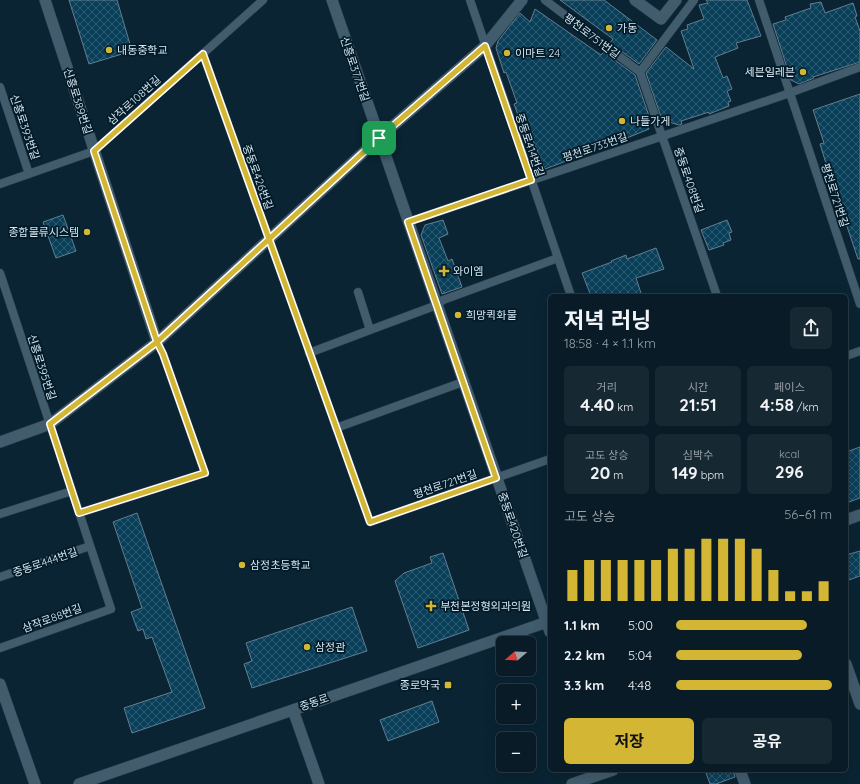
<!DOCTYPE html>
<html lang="ko">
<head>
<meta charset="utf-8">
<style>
	body { margin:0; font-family:Quicksand,"Noto Sans KR",sans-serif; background:#162832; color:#f1f3f6; height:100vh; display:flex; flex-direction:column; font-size:15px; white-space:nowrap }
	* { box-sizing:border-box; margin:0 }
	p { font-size:13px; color:#98a1a7 }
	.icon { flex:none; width:22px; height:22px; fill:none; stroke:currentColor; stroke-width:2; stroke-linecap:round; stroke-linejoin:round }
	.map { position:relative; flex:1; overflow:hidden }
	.details { position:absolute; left:548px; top:294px; width:300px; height:478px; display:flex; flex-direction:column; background:#081b26; border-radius:6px; box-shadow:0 4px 16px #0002,0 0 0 1px #293943 }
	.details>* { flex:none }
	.needle { width:26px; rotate:251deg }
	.controls { position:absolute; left:496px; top:636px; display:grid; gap:8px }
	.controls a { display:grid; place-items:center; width:40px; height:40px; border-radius:6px; background:#081b26; box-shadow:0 4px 16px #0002,0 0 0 1px #293943; font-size:20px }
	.pin { position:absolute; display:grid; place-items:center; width:34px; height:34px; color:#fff; margin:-17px; border-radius:8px; box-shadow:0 2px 6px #0006 }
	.round { display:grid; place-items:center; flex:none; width:42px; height:42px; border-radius:6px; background:#162832 }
	.summary { display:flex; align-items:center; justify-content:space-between; height:68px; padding:0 16px }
	h1 { font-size:22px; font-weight:700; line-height:30px }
	.stats { display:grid; grid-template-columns:repeat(3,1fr); gap:6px; height:68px; padding:4px 16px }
	.stats div { display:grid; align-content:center; border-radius:6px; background:#162832; text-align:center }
	.stats b { font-size:17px; font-weight:700 }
	.stats small { font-size:11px; font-weight:400 }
	.stats p { font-size:11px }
	.chart { height:112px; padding:8px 16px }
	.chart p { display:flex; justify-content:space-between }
	.chart svg { width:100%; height:72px; margin-top:4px; stroke:#d4b635; stroke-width:6 }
	.primary-button { display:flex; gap:8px; margin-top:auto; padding:8px 16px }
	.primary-button a { flex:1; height:46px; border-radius:6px; background:#d4b635; color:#111; font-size:16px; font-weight:700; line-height:46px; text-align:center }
	.primary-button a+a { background:#162832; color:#f1f3f6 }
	ul { padding:0 16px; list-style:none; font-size:13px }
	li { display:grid; grid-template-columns:64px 48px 1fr; align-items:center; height:30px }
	li i { height:10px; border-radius:5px; background:#d4b635 }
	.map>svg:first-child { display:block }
	.building { fill:url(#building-cross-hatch); stroke:#627e90 }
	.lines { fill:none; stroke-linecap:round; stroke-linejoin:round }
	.service-casing { stroke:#2f3d49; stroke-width:9 }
	.minor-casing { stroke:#2f3d49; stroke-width:12 }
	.tertiary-casing { stroke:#2f3d49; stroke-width:12 }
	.service { stroke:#415c6d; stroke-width:8 }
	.minor { stroke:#415c6d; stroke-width:11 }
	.tertiary { stroke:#415c6d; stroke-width:11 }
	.route-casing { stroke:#fff; stroke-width:8 }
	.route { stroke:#d4b635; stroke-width:5 }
	.poi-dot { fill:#d4b635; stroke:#021b29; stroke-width:1.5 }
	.labels { text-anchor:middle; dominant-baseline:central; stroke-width:3.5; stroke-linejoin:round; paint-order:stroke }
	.poi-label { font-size:11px; fill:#d7e6f0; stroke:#021b29; text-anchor:start }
	.street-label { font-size:11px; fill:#d7e6f0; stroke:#021b29 }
</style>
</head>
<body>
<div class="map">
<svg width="860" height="784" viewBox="0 0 860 784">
	<defs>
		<pattern id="building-cross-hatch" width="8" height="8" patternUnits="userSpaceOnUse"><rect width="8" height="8" fill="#0a3f59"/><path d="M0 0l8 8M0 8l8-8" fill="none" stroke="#2d5b71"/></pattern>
	</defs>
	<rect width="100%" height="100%" fill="#0a2433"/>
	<path class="building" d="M69,0H117L132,51L89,64Z
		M560,0H604L657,40L639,64L610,43L613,39Z
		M706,0H747L761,36L736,43L738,48L715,57L723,78L727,76L732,89L727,91L731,101L728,102L729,106L709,114V112L681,121L682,124L679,125L662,120L646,73L666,47L694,69L681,31L688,29L687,25L704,19L699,5L708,3Z
		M821,2L825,13L853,3L857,16L855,17L860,31V62L813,77L814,78L799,84L791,80L773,24L786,20L785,17L811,8L810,4Z
		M535,9L601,55L604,52L635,75L649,116L644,114L649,129L607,146L605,139L583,148L585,154L545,169L528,128L523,129L514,104L517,103L506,72L504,73L496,48L498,41L520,13L530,22Z
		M860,94V259H858L829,173L820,144L824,143L813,110Z
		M63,215L76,251L56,258L43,222Z
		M443,220L448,234L439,238L448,261L452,259L462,287L442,294L421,235L425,225Z
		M727,220L732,232L729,233L731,240L723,243L724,245L709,250L701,230Z
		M656,248L664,269L636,278L642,296H591L582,273L612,262L611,261L626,255L627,259Z
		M860,447V498L846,503V452Z
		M137,513L205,708L132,733L124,708L172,692L152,637L146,639L143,629L138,631L131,612L142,608L113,522Z
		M860,551V576L846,581V555Z
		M443,553L469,630L418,648L395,581L404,573L432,563L430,557Z
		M352,607L367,651L252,688L244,664L252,661L246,643Z
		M432,701L439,722L388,741L380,720Z
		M705,770H733L735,777L716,784H710Z"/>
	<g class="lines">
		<g class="service-casing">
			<path id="service" d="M470,0L571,296
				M545,0L640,72
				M759,0L860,304
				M203,54L370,522L550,459
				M640,72L717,296
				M640,72L694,0
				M0,87L29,174
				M0,184L94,151L263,0
				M408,222L784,95L860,67
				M0,273L111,609L0,648
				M370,330L437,305L443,300L558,258
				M309,353L370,330L358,292
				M846,356L860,351
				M336,428L463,382
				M79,513L205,473L163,354L157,342
				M0,514L72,491
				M0,577L90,546"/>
		</g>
		<g class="minor-casing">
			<path id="minor" d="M45,0L157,342
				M332,0L550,632
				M635,0L661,19L676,0
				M0,442L50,424L157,342L379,138L485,46L522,0
				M846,664L860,704
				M0,684L35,784
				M293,710L319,784
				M740,770L745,784
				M572,784L613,770"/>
		</g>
		<g class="tertiary-casing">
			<path id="tertiary" d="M846,520L860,515
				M79,784L550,621"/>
		</g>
		<use href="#service" class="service"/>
		<use href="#minor" class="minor"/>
		<use href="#tertiary" class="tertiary"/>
	</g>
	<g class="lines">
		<g class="route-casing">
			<path id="route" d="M379,138L157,342L50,424L79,513L205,473L163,354L157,342L94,151L203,54C258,210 314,366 370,522L496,478L408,222L531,180L485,46L379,138"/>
		</g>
		<use href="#route" class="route"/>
	</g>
	<g class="poi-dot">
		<circle cx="609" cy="28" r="4"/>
		<circle cx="109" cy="50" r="4"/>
		<circle cx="507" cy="53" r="4"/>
		<circle cx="803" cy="72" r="4"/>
		<circle cx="622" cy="121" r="4"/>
		<circle cx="87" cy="232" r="4"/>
		<path d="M442 265h4v4h4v4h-4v4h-4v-4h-4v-4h4z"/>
		<circle cx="458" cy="315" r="4"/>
		<circle cx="242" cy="565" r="4"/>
		<path d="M429 600h4v4h4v4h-4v4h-4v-4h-4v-4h4z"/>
		<circle cx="307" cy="647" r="4"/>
		<rect x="444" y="681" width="8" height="8" rx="2"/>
	</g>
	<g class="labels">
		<g class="poi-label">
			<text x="617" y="28">가동</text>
			<text x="117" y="50">내동중학교</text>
			<text x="515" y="53">이마트 24</text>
			<text x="795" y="72" text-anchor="end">세븐일레븐</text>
			<text x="630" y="121">나들가게</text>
			<text x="79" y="232" text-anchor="end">종합물류시스템</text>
			<text x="453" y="271">와이엠</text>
			<text x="466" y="315">희망퀵화물</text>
			<text x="250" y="565">삼정초등학교</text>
			<text x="440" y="606">부천본정형외과의원</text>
			<text x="315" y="647">삼정관</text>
			<text x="440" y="685" text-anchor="end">종로약국</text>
		</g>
		<g class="street-label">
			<text transform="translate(592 36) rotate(37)">평천로751번길</text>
			<text transform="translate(355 69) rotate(71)">신흥로377번길</text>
			<text transform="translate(134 100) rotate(-42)">삼작로108번길</text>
			<text transform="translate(78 101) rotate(72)">신흥로389번길</text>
			<text transform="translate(25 127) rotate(71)">신흥로393번길</text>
			<text transform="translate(530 145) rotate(71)">중동로414번길</text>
			<text transform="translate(595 147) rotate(-19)">평천로733번길</text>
			<text transform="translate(258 177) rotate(70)">중동로426번길</text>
			<text transform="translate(689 180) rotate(71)">중동로408번길</text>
			<text transform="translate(835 195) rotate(72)">평천로721번길</text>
			<text transform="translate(42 367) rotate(72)">신흥로395번길</text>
			<text transform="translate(445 484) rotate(-19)">평천로721번길</text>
			<text transform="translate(513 525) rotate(71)">중동로420번길</text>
			<text transform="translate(45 562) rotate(-19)">중동로444번길</text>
			<text transform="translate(52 618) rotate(-20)">삼작로88번길</text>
			<text transform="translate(314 702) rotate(-19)">중동로</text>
		</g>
	</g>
</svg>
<div class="controls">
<a><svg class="needle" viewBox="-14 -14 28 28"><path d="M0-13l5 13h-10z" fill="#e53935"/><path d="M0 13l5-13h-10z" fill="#98a1a7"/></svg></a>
<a>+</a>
<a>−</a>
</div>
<div class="pin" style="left:379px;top:138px;background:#1e9e55"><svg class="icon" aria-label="arrive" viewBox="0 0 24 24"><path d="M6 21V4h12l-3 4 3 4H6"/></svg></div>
<section class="details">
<div class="summary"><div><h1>저녁 러닝</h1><p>18:58 · 4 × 1.1 km</p></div><a class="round"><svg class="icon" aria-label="share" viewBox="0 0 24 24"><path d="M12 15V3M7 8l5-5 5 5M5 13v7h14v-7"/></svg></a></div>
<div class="stats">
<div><p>거리</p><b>4.40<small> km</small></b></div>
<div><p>시간</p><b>21:51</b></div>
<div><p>페이스</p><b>4:58<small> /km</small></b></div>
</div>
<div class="stats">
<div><p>고도 상승</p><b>20<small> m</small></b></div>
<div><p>심박수</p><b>149<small> bpm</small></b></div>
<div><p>kcal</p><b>296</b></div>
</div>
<div class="chart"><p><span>고도 상승</span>56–61 m</p>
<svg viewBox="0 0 160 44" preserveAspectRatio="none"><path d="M5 44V25M15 44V19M25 44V19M35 44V19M45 44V19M55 44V19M65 44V12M75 44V12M85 44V6M95 44V6M105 44V6M115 44V12M125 44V25M135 44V38M145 44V38M155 44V32"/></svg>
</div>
<ul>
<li><b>1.1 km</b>5:00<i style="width:84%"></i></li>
<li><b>2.2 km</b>5:04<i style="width:81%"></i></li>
<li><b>3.3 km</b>4:48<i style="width:100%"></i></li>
</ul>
<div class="primary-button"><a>저장</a><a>공유</a></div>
</section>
</div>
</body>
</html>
